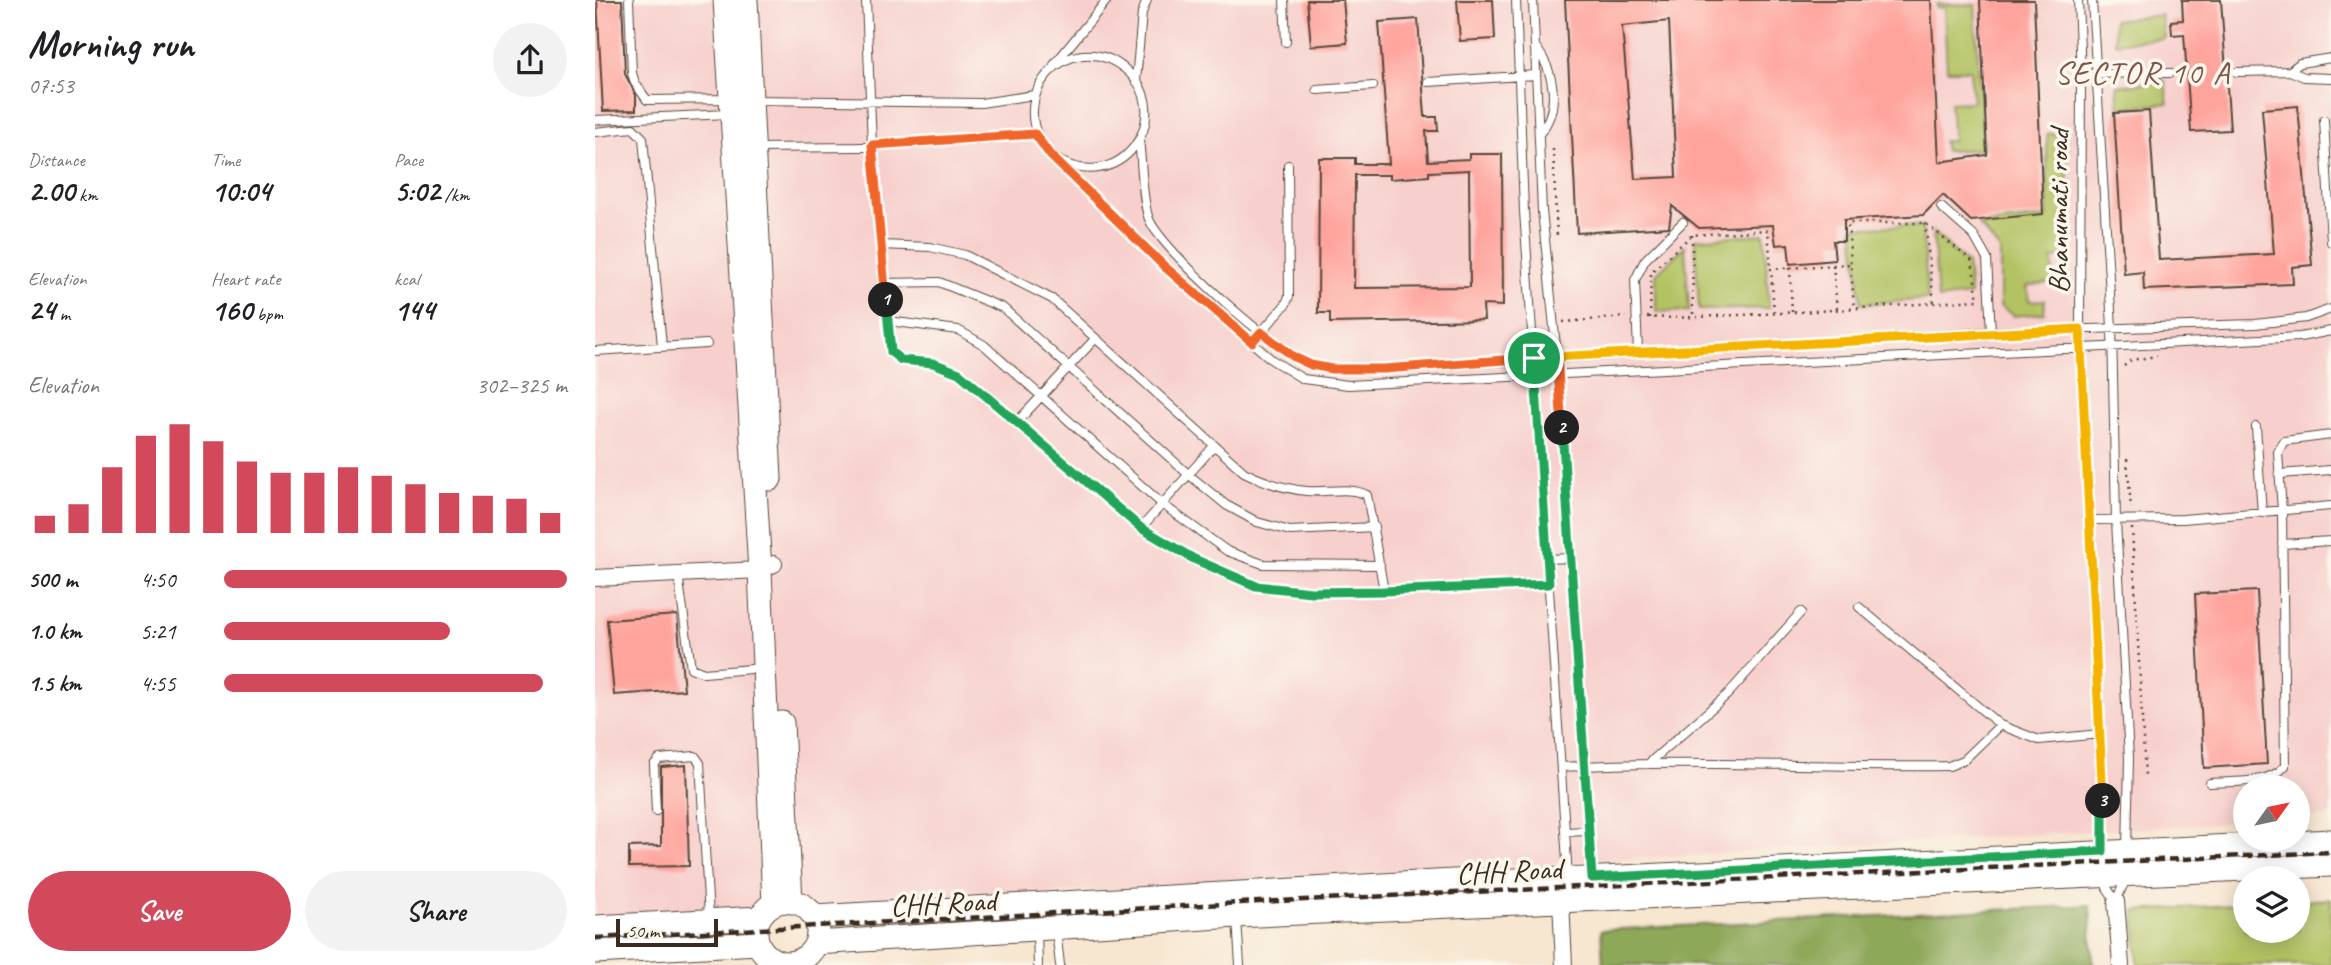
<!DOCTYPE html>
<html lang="en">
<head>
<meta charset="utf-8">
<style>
	body { margin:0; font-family:Caveat,sans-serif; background:#f2f2f2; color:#202124; height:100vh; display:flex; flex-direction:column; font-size:26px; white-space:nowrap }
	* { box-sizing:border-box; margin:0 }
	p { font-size:23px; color:#757577 }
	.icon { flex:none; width:38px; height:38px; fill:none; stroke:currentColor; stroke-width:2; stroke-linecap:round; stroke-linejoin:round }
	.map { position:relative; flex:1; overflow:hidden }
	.drawer { display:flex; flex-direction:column; background:#fff; width:595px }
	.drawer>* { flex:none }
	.needle { width:46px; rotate:57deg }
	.buttons { position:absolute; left:1638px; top:775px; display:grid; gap:14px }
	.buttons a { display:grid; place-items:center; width:77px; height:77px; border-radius:50%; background:#fff; box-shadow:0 4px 18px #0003; font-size:35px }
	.scale { position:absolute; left:21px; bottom:18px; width:102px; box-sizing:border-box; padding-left:7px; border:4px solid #3b2a1e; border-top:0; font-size:19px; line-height:24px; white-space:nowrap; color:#3b2a1e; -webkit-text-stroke:5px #fbf7ec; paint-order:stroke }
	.pin { position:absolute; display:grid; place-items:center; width:60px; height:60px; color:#fff; margin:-30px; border:4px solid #fff; border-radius:50%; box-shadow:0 2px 7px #0007 }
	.km { position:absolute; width:35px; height:35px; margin:-18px; border-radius:50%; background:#222; color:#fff; font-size:19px; line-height:35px; text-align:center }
	.round { display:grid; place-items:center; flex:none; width:74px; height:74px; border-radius:37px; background:#f2f2f2 }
	.head { display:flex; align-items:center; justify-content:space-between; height:119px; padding:0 28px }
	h1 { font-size:38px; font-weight:700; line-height:52px }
	.metrics { display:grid; grid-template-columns:repeat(3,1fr); gap:10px; height:119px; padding:7px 28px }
	.metrics div { display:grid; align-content:center }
	.metrics b { font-size:30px; font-weight:700 }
	.metrics small { font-size:19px; font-weight:400 }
	.metrics p { font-size:19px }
	.chart { height:196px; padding:14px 28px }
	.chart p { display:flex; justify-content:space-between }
	.chart svg { width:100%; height:126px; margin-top:7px; stroke:#d1495b; stroke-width:6 }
	.primary-button { display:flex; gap:14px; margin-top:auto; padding:14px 28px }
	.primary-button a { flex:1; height:80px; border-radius:42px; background:#d1495b; color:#fff; font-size:28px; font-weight:700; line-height:80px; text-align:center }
	.primary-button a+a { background:#f2f2f2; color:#202124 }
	ul { padding:0 28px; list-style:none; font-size:23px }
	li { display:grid; grid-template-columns:112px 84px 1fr; align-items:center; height:52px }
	li i { height:18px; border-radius:9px; background:#d1495b }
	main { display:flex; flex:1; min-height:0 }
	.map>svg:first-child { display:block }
	.built { fill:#f7d0cd }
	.green { fill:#b3c264; stroke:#777641; stroke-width:2 }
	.forest { fill:#8ea85a; stroke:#64693c; stroke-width:2 }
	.building { fill:#fea49d; fill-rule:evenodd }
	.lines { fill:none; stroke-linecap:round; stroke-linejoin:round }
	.lane-casing { stroke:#574639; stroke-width:10 }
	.street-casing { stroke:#574639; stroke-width:18 }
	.secondary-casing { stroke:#574639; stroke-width:25 }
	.path { stroke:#574639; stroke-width:2.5; stroke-dasharray:2 5; stroke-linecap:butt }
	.lane { stroke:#fff; stroke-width:8 }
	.street { stroke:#fff; stroke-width:16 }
	.secondary { stroke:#fff; stroke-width:23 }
	.rail { stroke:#3b2a1e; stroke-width:4.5; stroke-dasharray:10 5; stroke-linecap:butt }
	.split-1-casing { stroke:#fff; stroke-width:14 }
	.split-2-casing { stroke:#fff; stroke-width:14 }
	.split-3-casing { stroke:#fff; stroke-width:14 }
	.split-4-casing { stroke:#fff; stroke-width:14 }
	.split-1 { stroke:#22a559; stroke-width:9 }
	.split-2 { stroke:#f0652b; stroke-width:9 }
	.split-3 { stroke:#22a559; stroke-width:9 }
	.split-4 { stroke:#f5b400; stroke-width:9 }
	.labels { text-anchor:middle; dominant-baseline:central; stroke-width:7; stroke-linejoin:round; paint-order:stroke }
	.street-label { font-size:30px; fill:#3b2a1e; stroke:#fbf7ec }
	.neighbourhood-label { font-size:32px; letter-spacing:2px; fill:#7f554a; stroke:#fbf7ec }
</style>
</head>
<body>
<main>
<section class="drawer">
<div class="head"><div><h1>Morning run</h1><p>07:53</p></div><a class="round"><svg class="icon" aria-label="share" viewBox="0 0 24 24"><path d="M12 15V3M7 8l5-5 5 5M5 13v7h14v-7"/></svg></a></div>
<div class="metrics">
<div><p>Distance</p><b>2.00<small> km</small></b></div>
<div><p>Time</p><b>10:04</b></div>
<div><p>Pace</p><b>5:02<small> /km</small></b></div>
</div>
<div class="metrics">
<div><p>Elevation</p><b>24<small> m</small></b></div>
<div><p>Heart rate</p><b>160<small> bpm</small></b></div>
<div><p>kcal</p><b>144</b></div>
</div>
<div class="chart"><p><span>Elevation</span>302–325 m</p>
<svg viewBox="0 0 160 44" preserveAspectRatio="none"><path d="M5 44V38M15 44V34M25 44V21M35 44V10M45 44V6M55 44V12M65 44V19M75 44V23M85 44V23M95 44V21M105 44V24M115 44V27M125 44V30M135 44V31M145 44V32M155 44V37"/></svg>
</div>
<ul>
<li><b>500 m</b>4:50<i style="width:100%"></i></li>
<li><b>1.0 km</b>5:21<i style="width:66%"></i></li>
<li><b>1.5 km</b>4:55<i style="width:93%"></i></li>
</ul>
<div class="primary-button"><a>Save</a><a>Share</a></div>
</section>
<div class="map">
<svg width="1736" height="965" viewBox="0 0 1736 965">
	<rect width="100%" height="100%" fill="#fbf7ec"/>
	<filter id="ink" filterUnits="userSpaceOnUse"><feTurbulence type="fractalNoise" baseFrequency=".0143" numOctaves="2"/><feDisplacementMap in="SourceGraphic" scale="14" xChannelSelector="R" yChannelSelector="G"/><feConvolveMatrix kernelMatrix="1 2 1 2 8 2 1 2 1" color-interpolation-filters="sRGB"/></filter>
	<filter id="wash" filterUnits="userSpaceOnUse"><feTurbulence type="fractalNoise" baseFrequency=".00686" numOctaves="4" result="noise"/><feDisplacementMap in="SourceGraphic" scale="28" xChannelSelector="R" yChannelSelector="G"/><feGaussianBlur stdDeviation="1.57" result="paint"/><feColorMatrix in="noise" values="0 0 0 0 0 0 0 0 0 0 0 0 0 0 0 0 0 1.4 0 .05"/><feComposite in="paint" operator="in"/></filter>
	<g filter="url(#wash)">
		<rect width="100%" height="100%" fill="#f7e6d0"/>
		<path class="built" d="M0,0H1736V816L1703,818V788H1650V822L0,920Z"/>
		<path class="green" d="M1341,4L1380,5L1388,149L1350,151L1348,141H1358L1355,103L1378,102L1375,70H1352L1349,8L1341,7Z
			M1566,15L1569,38L1520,43L1519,20Z
			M1570,81L1573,103L1524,108L1522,86Z
			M1471,133L1475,256L1457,259L1459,282L1432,286L1434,301L1450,300L1449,313L1419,316L1405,306V250L1384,225L1452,217V134Z
			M1327,226L1333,299L1266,304L1258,227Z
			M1338,232L1372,264L1375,295L1343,299Z
			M1169,234L1174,308L1104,310L1100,239Z
			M1090,246L1094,311L1061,312V274Z
			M1736,899V965H1543L1540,911L1650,904V931H1703V901Z"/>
		<path class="forest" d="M1495,905L1498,965H1008L1006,930Z"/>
		<g id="blocks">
			<path class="building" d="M2,0H27L30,74L41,95V110L8,111Z
				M712,0H748L752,43L716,46Z
				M862,0H898L900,39L865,41Z
				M970,0H1336L1344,162L1392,155L1385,0H1439L1448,214L1376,221L1348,195L1328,215L1249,220V241H1238L1240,260L1195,264L1193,244L1181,245L1178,225L1104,228L1077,206L1074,227L982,233ZM1074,21L1081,177L1040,179L1027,26Z
				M1587,0H1626L1635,130L1596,132L1589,34L1577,35L1576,21L1588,20Z
				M823,19L830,117H842L843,131H831L833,161L874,159V154H907L908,306L888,305L889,320L735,323V313H723L724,158H760V164H794L784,22ZM874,170L875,287L759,288L760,175H795V179L834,176V172Z
				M1703,106L1717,265L1697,267L1698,284L1549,290L1548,272L1529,274L1519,113L1554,111L1564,260L1679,254L1667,109Z
				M1662,591L1672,764L1609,768L1600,594Z
				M82,615L89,690L19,695L12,620Z
				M91,765L94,866L34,867V847L66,846V767Z"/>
		</g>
	</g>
	<g filter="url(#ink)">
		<use href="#blocks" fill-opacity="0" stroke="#574639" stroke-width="2"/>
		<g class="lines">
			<g class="lane-casing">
				<path id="lane" d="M34,0L37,73L40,83L52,100L136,99
					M271,0L277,145L296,352L306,360L338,363L364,373L546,528L599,560L661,586L716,592L789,591L954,584
					M689,0L691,42
					M921,0L929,211L973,877
					M938,0L947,211L962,356L997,877
					M1483,0L1486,74L1485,329L1508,793V850
					M1497,0L1517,327L1521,521L1534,758L1532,850
					M940,46C960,72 966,109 944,134
					M1736,58L1705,63L1695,71L1709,77L1736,78
					M459,65L512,0
					M1641,72L1695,71
					M1486,74L1575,73
					M541,81L547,13L552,0
					M833,82L941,75
					M722,90L778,86
					M159,100L386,103L439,95
					M0,120L134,114
					M1729,120L1736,242
					M0,132L38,128L48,138L67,346
					M544,140C547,161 547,202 554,219C567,251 682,353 715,365C737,373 765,369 789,369L1396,332L1660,324L1711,318L1736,309
					M160,148L263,147L440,134
					M455,155C524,203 585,114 530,69C475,23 405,98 455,155L570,267L677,360L708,379L753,385L1705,337L1736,331
					M1346,207L1379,236L1392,259L1396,332
					M286,245L335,247L370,255L457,299L649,472C669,482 689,489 712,491C732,493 754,486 772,495L789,591
					M290,283L344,282L408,308L593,474L631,505L662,522L695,531L780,527
					M293,321L363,330L389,345L567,504L632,551L668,564L785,565
					M663,336L691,304L694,296L693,165
					M0,351L112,344
					M1043,352L1040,280L1050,260L1088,222
					M423,421L500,339
					M1661,427L1667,513
					M1685,474L1736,470
					M1494,520L1588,519L1736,506
					M546,528L618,447
					M1687,544L1736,541
					M953,559L976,558
					M83,574L96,668L109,673L168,668
					M1264,607L1405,725L1444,740L1505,734
					M1053,764L1133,694L1206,612
					M966,767C1096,759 1224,768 1354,766L1369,760L1405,725
					M1615,783C1638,781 1674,785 1690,766L1687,511L1683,452L1689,441L1736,435
					M61,811L59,765L64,759L100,756L105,763L114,917
					M970,832L992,831
					M1511,877L1512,888L1521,901L1532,877
					M642,919L645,965
					M461,930L465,965
					M442,932L443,965"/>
			</g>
			<g class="street-casing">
				<path id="street" d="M0,578L165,570L179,564
					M966,900L969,965
					M1521,901L1526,965"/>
			</g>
			<g class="secondary-casing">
				<path id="secondary" d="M130,0L165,570L179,904
					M151,0L175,479
					M187,723L196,902
					M161 932a31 31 0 1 1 62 0a31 31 0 1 1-62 0Z
					M219,917L858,881L988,879L1736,841
					M0,927L164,918
					M221,943L641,916L1736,865
					M0,952L163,943"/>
			</g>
			<path class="path" d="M958,149L962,238
				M1330,223L1339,303
				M1097,235L1098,316
				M1238,265L1242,310
				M1195,268L1197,313
				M1179,312L1176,269L1256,264
				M1052,317C1082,319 1113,316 1143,315C1223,312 1303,305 1383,300L1377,261L1330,223H1253L1259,309
				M1055,318L1056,272L1097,235L1173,230L1176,269
				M968,322L1031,317
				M1529,366L1536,360L1562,356
				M1532,459L1536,508
				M1537,528L1550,776"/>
			<use href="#lane" class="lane"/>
			<use href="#street" class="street"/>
			<use href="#secondary" class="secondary"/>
			<path class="rail" d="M0,938L664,902L1736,852"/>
		</g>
	</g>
	<g class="lines" filter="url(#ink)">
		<g class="split-1-casing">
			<path id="split-1" d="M291,300L296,352L306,360L338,363L364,373L546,528L599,559L661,586L716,592L789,591L954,584L939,358"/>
		</g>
		<g class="split-2-casing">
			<path id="split-2" d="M291,300L277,145L440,134L455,155L570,267L657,342L666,332L699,357L716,365L737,369H789L962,356L967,428"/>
		</g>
		<g class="split-3-casing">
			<path id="split-3" d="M967,428L997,878L1508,851V801"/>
		</g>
		<g class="split-4-casing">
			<path id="split-4" d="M939,358L1485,329L1508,801"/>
		</g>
		<use href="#split-1" class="split-1"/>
		<use href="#split-2" class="split-2"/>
		<use href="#split-3" class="split-3"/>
		<use href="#split-4" class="split-4"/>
	</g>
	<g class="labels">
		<g class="street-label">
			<text transform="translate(1463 211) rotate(-90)">Bhanumati road</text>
			<text transform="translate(914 871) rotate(-3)">CHH Road</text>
			<text transform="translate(348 903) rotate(-3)">CHH Road</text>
		</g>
		<g class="neighbourhood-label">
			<text x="1548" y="72">SECTOR 10 A</text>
		</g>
	</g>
</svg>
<div class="buttons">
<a><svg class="needle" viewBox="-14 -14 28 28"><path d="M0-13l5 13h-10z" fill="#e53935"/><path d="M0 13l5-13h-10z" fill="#757577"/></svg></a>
<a><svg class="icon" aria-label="layers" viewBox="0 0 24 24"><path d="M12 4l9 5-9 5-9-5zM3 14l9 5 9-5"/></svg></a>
</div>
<div class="scale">50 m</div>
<div class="pin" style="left:939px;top:358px;background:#1e9e55"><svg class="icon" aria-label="arrive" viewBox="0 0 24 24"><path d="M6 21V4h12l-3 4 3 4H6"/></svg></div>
<b class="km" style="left:291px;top:300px">1</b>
<b class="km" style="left:967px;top:428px">2</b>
<b class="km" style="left:1508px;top:801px">3</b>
</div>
</main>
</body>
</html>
